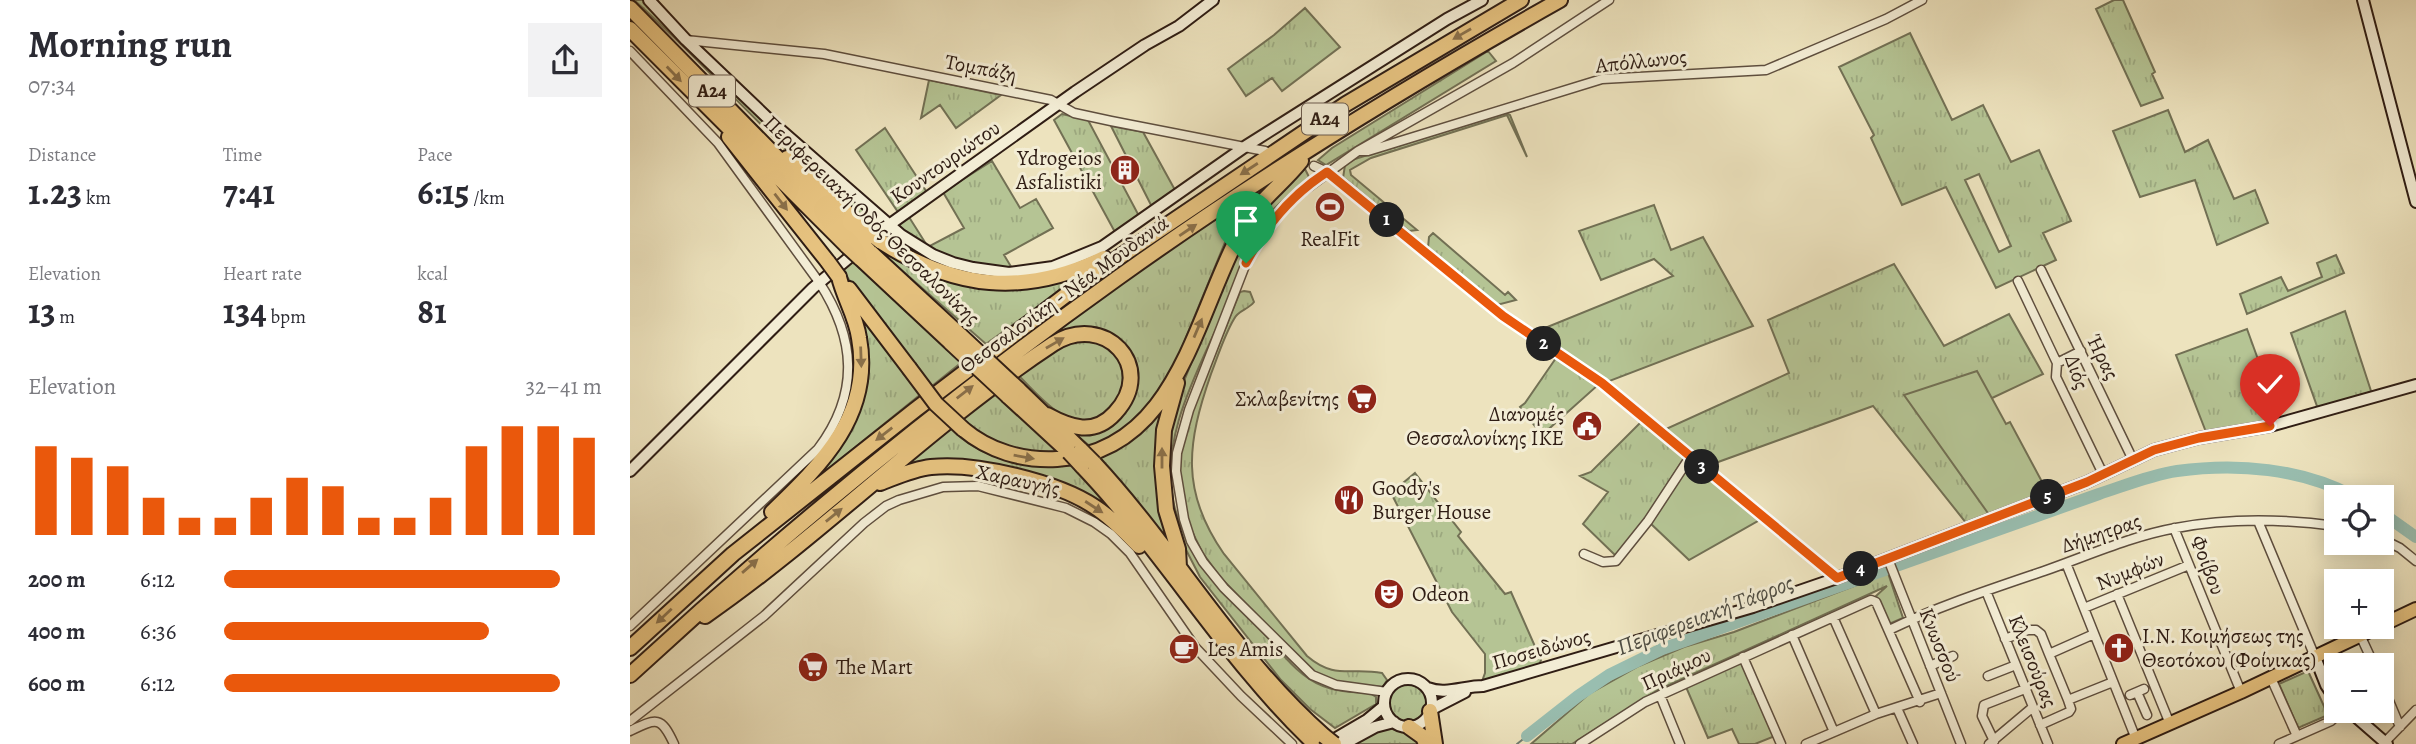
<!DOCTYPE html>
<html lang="en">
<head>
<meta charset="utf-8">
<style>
	body { margin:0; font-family:Alegreya,serif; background:#f2f2f3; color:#2b2b33; height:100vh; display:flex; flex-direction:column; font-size:26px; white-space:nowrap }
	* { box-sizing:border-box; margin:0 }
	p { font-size:23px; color:#7c7c81 }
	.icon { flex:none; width:38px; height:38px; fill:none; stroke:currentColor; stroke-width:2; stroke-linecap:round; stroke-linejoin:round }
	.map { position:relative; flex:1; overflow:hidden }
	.sheet { display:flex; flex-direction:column; background:#fff; width:630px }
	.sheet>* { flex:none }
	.buttons { position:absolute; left:1694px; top:485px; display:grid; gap:14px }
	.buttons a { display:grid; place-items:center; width:70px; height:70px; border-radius:0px; background:#fff; box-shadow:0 4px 18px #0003; font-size:35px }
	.pin { position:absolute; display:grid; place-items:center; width:60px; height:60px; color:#fff; margin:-72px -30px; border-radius:50% 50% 50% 0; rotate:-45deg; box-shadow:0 0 7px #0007 }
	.pin .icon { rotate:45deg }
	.km { position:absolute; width:35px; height:35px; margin:-18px; border-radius:50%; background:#222; color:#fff; font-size:19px; line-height:35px; text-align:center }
	.round { display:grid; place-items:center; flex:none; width:74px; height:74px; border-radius:0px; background:#f2f2f3 }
	.head { display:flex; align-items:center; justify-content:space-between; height:119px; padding:0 28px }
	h1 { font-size:38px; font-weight:700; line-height:52px }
	.metrics { display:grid; grid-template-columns:repeat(3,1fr); gap:10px; height:119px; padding:7px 28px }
	.metrics div { display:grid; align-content:center }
	.metrics b { font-size:35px; font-weight:700 }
	.metrics small { font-size:19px; font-weight:400 }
	.metrics p { font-size:19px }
	.chart { height:196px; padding:14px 28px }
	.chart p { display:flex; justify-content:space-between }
	.chart svg { width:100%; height:126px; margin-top:7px; stroke:#ea580c; stroke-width:6 }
	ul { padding:0 28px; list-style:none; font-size:23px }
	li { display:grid; grid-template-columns:112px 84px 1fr; align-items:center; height:52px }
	li i { height:18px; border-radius:9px; background:#ea580c }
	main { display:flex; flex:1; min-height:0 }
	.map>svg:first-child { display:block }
	.grass { fill:url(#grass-tufts); stroke:#727054; stroke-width:2; fill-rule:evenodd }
	.pitch { fill:#b5c494; stroke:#727054; stroke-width:2 }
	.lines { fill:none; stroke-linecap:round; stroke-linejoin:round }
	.stream { stroke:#6f7e72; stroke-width:2 }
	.river { stroke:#99beb0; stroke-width:12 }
	.street-casing { stroke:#5e4e3e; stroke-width:11 }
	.secondary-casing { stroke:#2f1d14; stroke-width:14 }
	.primary-casing { stroke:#2f1d14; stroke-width:16 }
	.highway-casing { stroke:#2f1d14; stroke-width:18 }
	.street { stroke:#f3edd5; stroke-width:8 }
	.secondary { stroke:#f3edd5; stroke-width:10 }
	.primary { stroke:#e6c27f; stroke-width:12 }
	.highway { stroke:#e6c27f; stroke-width:14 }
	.highway-bridge-casing { stroke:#2f1d14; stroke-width:18; stroke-linecap:butt }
	.highway-bridge { stroke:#e6c27f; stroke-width:14 }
	.oneway { fill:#8a704a }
	.route-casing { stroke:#fff; stroke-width:14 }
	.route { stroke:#ea580c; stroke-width:9 }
	.labels { text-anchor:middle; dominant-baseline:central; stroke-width:6; stroke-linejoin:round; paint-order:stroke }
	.shield { fill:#f3edd5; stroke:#6a5b4e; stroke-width:2 }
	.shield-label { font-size:19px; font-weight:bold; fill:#2f1d14 }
	.street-label { font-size:21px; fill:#2f1d14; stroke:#f3edd5 }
	.poi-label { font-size:21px; fill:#2f1d14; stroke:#f3edd5; text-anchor:start }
	.water-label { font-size:23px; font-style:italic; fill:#4f4d43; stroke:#f3edd5 }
</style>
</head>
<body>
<main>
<section class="sheet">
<div class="head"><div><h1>Morning run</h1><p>07:34</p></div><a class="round"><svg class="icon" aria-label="share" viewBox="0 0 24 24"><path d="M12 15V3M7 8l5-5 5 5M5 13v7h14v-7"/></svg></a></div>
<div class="metrics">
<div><p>Distance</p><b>1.23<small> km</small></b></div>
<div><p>Time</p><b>7:41</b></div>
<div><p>Pace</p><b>6:15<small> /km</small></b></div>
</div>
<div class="metrics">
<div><p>Elevation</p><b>13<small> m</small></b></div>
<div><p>Heart rate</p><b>134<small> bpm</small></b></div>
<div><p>kcal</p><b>81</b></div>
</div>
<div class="chart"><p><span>Elevation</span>32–41 m</p>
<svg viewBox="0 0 160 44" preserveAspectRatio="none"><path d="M5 44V13M15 44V17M25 44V20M35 44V31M45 44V38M55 44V38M65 44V31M75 44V24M85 44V27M95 44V38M105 44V38M115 44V31M125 44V13M135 44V6M145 44V6M155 44V10"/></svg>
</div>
<ul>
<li><b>200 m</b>6:12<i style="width:89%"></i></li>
<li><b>400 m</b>6:36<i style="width:70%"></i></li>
<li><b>600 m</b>6:12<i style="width:89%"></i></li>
</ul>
</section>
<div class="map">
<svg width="1786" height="744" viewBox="0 0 1786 744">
	<defs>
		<pattern id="grass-tufts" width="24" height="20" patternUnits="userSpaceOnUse" patternTransform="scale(1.75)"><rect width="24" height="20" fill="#b5c494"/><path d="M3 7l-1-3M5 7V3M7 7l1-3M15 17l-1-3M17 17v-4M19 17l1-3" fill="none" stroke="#9ca87f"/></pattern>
	</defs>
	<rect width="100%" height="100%" fill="#ede3be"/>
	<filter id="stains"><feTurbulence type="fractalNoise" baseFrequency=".00286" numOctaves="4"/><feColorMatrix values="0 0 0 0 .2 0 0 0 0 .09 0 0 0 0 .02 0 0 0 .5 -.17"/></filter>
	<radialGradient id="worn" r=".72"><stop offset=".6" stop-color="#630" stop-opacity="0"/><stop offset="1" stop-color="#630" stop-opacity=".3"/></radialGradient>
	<path class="grass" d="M4,0H15L221,197L239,215L244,224C156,160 86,73 4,0Z
		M1484,0H1493L1525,72L1522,74L1533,98L1511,106L1466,9Z
		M675,8L710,47L652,91L642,78L616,96L598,69L644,35Z
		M1280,33L1322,120L1353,105L1381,162L1409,150L1441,221L1413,233L1426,260L1366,288L1316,187L1272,205L1241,138L1244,135L1209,67ZM1349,174L1381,246L1369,252L1335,180Z
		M858,51L866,61L696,165L688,160L702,148Z
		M299,80L371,95L326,128L310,105L291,118Z
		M1538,110L1555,152L1578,140L1604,199L1625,190L1638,223L1587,245L1565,180L1510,197L1483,131Z
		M873,112L880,115L897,157L877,115L741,158L720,170L721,175L787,230L779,231L713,178L715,165L725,159Z
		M432,114L458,120L509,216L486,234L424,120Z
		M481,126L513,132L545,190L522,207Z
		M255,128L298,194L270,215L226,150Z
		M362,161L390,208L406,199L423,228L374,255L383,270C339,269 300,251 266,225L279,217L298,247L334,228L313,192Z
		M675,169L680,179C660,193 640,209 627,230C613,253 607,279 597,304C572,365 530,431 543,500C553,552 591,590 627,626C647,646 666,676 693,686C708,692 725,692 740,693L746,697V704L705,728L680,709L651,680L570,577L552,542L542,517L536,448L546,401L615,230L670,171Z
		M625,191H629L598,235L548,357L531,391L498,427L461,447L440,430L493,414L505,392L477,332C460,326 447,326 430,334L115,579C279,442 447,310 625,191Z
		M1024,205L1041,250L1073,237L1123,326L977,382L905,332L1043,276L1024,259L971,280L949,231Z
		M228,232C253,247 277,264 303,275C352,297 402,289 451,276L356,344Z
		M803,233L875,295L878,292L886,300L867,305L798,248L799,237Z
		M1706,255L1714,273L1617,314L1610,294L1651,277L1658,291L1692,277L1687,263Z
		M222,259L332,362L302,386L280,360L211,269Z
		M1264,264L1314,346L1379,314L1413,374L1360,399V516L1337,524L1243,406L1077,466L1036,429L1159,373L1138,320Z
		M614,291L620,292L624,302C618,310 608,310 604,319C594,336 588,356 581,374C557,443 550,491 594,554L677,656C705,680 721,667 752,673L757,680L753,687L703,683L679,669L591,578L572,552L559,525L549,478L552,437L610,292Z
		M1715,311L1742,394L1688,409L1661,333Z
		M233,318L291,394L181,483L201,459L237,355Z
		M1617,329L1650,420L1576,432L1546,355Z
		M454,339L482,348L496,369L489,403C482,408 474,415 466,419C436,432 406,392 387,374L429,345Z
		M926,358L968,385L912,435L890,407L895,403Z
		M365,393L429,453C380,451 371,448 330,419Z
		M535,406L539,543L469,457C496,447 516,428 535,406Z
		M1010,423H1017L1054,458L1014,521L987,557L953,524L978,492L950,476L961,472Z
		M320,428C352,460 399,470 443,465L483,510L355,463L317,459L270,468Z
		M785,473L831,532L828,536L875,594L881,592L911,660L909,665L851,684L855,673V654L822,612L761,493Z
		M1258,573L1273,618L1259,624L1246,596L1257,586L1028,690L942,744H901L959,694L1009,666L1054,647L1104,632Z
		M1112,661L1145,736L1125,744H1109L1102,729L1078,738L1056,687Z
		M1678,671L1698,715L1668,728L1649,684Z
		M758 702a20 20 0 1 1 40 0a20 20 0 1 1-40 0Z
		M754,727L783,734L791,744H722Z"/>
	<path class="pitch" d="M1347,371L1376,424L1380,422L1418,493L1360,516L1274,395Z
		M1059,461L1133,518L1059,560L1019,522Z"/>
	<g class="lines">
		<path class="stream" d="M887,744L897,736"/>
		<path class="river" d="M1752,513L1786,537
			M897,736L948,696L979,675L1032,649L1469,494C1494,486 1520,475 1547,471C1607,463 1671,468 1725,497"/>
		<g class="street-casing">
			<path id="street" d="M56,40L194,54L421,100L444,113L481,121L635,151
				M0,51L88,143L189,282C226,339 230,393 188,449L0,626
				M731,151H738L972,79L1136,70L1256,19L1292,0
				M684,166L697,172L713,183L873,316L972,383L1207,578
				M1411,270L1503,460
				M1388,281L1427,363L1426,377L1473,474
				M1427,363L1451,351
				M1628,521L1685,657
				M1544,528L1611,692
				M1752,539L1770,548L1786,561
				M954,554L973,562L986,561L1018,521L1060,457
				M1258,559L1331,744
				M1436,563L1506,739
				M1356,591L1418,744
				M1487,594L1540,724
				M1454,608L1559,565
				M1203,617L1246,714
				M1259,630C1309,606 1361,589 1414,571C1457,556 1501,536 1546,528C1598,518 1654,519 1706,526
				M1464,634L1419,654L1438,700L1483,682
				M1162,635L1204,732
				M1731,637L1744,665
				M1375,639L1398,630H1406L1411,634L1419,654
				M1113,657L1151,744
				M1300,666L1323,656
				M1358,676L1386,665
				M1641,678L1667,736
				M1752,684L1770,727
				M757,692L706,685L682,675L594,588L573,562L561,541L554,519L546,471L547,453L559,410L616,263L634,230L661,200L728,151L883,63L979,0
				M1507,692L1517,715
				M1030,695L1050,744
				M1500,695L1514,689
				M1267,708L1283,744
				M0,721L134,616L234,523L256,506L269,500L313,487L348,486L436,508L464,522L481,534L500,553L565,647L611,696L662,744
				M1410,725L1439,712L1441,709L1438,700
				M0,731C27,718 31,716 44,744
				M1364,741L1352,716L1354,705L1395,689
				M1755,742L1786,710
				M950,744L1015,702L1241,600L1246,602L1290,702
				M1176,744L1246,714L1311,693
				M1359,744L1403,707
				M1649,744L1701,721L1713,710"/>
		</g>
		<g class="secondary-casing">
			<path id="secondary" d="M19,0L56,40L145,125L271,235L303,255L323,263L343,268L379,273L423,267L472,247L616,146L817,19L852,0
				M1733,0L1786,202
				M0,471L183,288L252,230L445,92L515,45L549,26L583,0
				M1685,657L1696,685L1706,700
				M754 703a24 24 0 1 1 48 0a24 24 0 1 1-48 0Z
				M798,688C815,695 834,686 853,686L1123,607L1207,578L1457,482L1524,450L1569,438L1640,426L1786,385
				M800,710L835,692
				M1718,710L1757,744
				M696,744L737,720L754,706
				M714,744L745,727L764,722"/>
		</g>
		<g class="primary-casing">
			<path id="primary" d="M1493,744L1611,692L1786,609"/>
		</g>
		<g class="highway-casing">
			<path id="highway" d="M0,8L226,238
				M0,29L217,246
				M99,137L198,262
				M157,158L236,230
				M250,241C324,289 394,297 474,258
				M239,251L331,336
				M230,258L321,343
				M219,289L279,368
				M547,383L534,430L532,466L536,510L548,549L549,567
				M388,389L451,450
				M378,396L439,452
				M333,429C359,451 393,461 427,459C547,453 565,315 612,229C627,202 652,185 671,161
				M464,463C545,550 604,657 694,736
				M452,466C536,554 597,661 685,744
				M250,483C266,477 283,469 301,467C345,462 428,482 465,507C482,518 495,532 509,546
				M142,512C192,464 243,414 229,338C226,316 214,298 209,277
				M75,616C196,532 300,425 423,344C474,311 528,367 485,413C464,436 441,428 417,415
				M0,648L103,554L285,410L457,279L716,104L891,0
				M0,675C155,532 318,399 489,277C630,176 779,85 930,0
				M800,711L805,744
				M779,727L793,737L796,744"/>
		</g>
		<use href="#street" class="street"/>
		<use href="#secondary" class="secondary"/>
		<use href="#primary" class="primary"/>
		<use href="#highway" class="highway"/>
		<g class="highway-bridge-casing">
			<path id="highway-bridge" d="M236,230L250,241
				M226,238L239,251
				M217,246L230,258
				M198,262L209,277
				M331,336L388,389
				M321,343L378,396
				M279,368L306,404L333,429
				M451,450L464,463
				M439,452L452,466
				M694,736L704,744"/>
		</g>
		<use href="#highway-bridge" class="highway-bridge"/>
	</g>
	<defs><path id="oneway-solid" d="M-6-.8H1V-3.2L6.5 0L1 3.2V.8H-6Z" transform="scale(1.75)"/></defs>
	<g class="oneway">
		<use href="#oneway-solid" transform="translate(832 34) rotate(150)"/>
		<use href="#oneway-solid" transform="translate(44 74) rotate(46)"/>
		<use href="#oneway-solid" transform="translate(619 169) rotate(147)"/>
		<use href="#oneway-solid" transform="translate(151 202) rotate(52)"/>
		<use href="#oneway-solid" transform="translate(558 230) rotate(-34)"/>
		<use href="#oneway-solid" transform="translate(568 328) rotate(-67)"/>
		<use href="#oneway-solid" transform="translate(425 343) rotate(-30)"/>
		<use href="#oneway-solid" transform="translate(231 357) rotate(88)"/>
		<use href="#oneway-solid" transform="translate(335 392) rotate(-38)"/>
		<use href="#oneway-solid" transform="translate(254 434) rotate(142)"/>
		<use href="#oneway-solid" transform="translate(394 457) rotate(10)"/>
		<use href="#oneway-solid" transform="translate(532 458) rotate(-90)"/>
		<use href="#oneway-solid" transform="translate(464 507) rotate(33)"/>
		<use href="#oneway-solid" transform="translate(204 515) rotate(-39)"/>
		<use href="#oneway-solid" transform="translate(120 566) rotate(-41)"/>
		<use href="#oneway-solid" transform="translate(34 616) rotate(137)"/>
	</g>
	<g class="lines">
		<g class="route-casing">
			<path id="route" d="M616,263C636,225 661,195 697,172L873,316L972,383L1207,578L1457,482L1524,450L1569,438L1640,426"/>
		</g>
		<use href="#route" class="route"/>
	</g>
	<defs>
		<g id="building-disc" transform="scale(1.575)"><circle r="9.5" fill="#8f2418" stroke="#f3edd5"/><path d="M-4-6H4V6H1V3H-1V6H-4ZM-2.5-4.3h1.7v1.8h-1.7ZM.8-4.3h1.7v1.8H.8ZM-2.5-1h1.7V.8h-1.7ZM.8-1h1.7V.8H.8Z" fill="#fff"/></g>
		<g id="stadium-disc" transform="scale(1.575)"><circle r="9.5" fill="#8f2418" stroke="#f3edd5"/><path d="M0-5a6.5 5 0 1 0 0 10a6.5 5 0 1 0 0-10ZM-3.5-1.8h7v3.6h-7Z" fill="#fff"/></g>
		<g id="supermarket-disc" transform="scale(1.575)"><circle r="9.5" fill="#8f2418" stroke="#f3edd5"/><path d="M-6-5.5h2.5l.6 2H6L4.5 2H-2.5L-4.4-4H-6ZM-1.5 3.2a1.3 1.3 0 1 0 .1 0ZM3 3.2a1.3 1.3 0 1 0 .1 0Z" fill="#fff"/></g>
		<g id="civic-disc" transform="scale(1.575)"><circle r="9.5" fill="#8f2418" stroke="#f3edd5"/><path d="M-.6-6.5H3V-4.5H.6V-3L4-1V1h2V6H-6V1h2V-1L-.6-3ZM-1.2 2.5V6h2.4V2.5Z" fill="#fff"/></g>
		<g id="restaurant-disc" transform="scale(1.575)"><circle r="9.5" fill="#8f2418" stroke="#f3edd5"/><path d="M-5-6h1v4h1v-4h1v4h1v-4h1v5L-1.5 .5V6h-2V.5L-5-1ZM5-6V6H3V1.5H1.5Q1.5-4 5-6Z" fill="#fff"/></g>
		<g id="theatre-disc" transform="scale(1.575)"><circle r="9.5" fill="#8f2418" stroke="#f3edd5"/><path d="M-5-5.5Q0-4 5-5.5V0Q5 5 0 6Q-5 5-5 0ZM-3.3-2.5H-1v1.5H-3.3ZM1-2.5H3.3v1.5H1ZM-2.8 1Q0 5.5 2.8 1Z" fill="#fff"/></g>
		<g id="church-disc" transform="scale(1.575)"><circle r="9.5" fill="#8f2418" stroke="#f3edd5"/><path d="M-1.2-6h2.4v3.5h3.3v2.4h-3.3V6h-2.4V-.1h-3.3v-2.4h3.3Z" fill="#fff"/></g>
		<g id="cafe-disc" transform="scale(1.575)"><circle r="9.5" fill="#8f2418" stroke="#f3edd5"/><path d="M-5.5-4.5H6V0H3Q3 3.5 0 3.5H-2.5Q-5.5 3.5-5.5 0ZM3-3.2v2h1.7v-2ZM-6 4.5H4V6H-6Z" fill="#fff"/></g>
	</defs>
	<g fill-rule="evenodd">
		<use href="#building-disc" x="495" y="170"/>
		<use href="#stadium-disc" x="700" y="207"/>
		<use href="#supermarket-disc" x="732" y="399"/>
		<use href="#civic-disc" x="957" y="426"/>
		<use href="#restaurant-disc" x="719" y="500"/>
		<use href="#theatre-disc" x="759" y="594"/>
		<use href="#church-disc" x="1489" y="648"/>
		<use href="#cafe-disc" x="554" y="649"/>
		<use href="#supermarket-disc" x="183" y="667"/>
	</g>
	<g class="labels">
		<g class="shield">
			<rect x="59" y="75.5" width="46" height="31" rx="5"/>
			<rect x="672" y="103.5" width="46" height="31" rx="5"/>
		</g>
		<g class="shield-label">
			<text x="82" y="91">Α24</text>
			<text x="695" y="119">Α24</text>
		</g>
		<g class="street-label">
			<text transform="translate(1011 61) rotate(-6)">Απόλλωνος</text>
			<text transform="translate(351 68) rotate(11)">Τομπάζη</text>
			<text transform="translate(315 162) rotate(-35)">Κουντουριώτου</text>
			<text transform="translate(242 220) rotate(44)">Περιφερειακή Οδός Θεσσαλονίκης</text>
			<text transform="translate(434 294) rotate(-36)">Θεσσαλονίκη - Νέα Μουδανιά</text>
			<text transform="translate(1473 357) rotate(64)">Ήρας</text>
			<text transform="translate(1447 372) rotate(71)">Διός</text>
			<text transform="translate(388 480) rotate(12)">Χαραυγής</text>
			<text transform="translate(1471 533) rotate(-19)">Δήμητρας</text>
			<text transform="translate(1578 565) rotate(69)">Φοίβου</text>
			<text transform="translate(1500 571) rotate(-22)">Νυμφών</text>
			<text transform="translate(1310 645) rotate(68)">Κνωσσού</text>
			<text transform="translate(911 649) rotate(-16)">Ποσειδώνος</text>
			<text transform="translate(1403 661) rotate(68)">Κλεισούρας</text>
			<text transform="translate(1046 669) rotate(-25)">Πριάμου</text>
		</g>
		<g class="poi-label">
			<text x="472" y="158" text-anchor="end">Ydrogeios<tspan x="472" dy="24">Asfalistiki</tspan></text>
			<text x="700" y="239" text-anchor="middle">RealFit</text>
			<text x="709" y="399" text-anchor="end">Σκλαβενίτης</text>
			<text x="934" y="414" text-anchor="end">Διανομές<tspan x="934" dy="24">Θεσσαλονίκης ΙΚΕ</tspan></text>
			<text x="742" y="488">Goody's<tspan x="742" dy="24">Burger House</tspan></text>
			<text x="782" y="594">Odeon</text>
			<text x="1512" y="636">Ι.Ν. Κοιμήσεως της<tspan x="1512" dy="24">Θεοτόκου (Φοίνικας)</tspan></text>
			<text x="577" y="649">Les Amis</text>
			<text x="206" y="667">The Mart</text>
		</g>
		<g class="water-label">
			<text transform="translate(1075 615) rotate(-21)">Περιφερειακή Τάφρος</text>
		</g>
	</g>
	<rect width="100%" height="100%" filter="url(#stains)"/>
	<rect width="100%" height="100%" fill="url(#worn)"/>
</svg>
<div class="buttons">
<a><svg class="icon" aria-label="locate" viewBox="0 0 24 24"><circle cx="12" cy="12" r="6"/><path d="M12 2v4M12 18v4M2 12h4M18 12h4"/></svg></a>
<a>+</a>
<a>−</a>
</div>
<div class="pin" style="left:616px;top:263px;background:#1e9e55"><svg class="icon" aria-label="arrive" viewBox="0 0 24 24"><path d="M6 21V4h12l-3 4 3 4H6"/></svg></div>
<div class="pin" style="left:1640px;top:426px;background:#d93025"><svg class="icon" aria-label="check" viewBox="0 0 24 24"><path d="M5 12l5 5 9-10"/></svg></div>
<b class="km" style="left:757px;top:220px">1</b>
<b class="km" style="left:914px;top:344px">2</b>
<b class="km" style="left:1072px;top:467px">3</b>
<b class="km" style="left:1231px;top:569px">4</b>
<b class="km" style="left:1418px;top:497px">5</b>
</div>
</main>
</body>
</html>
